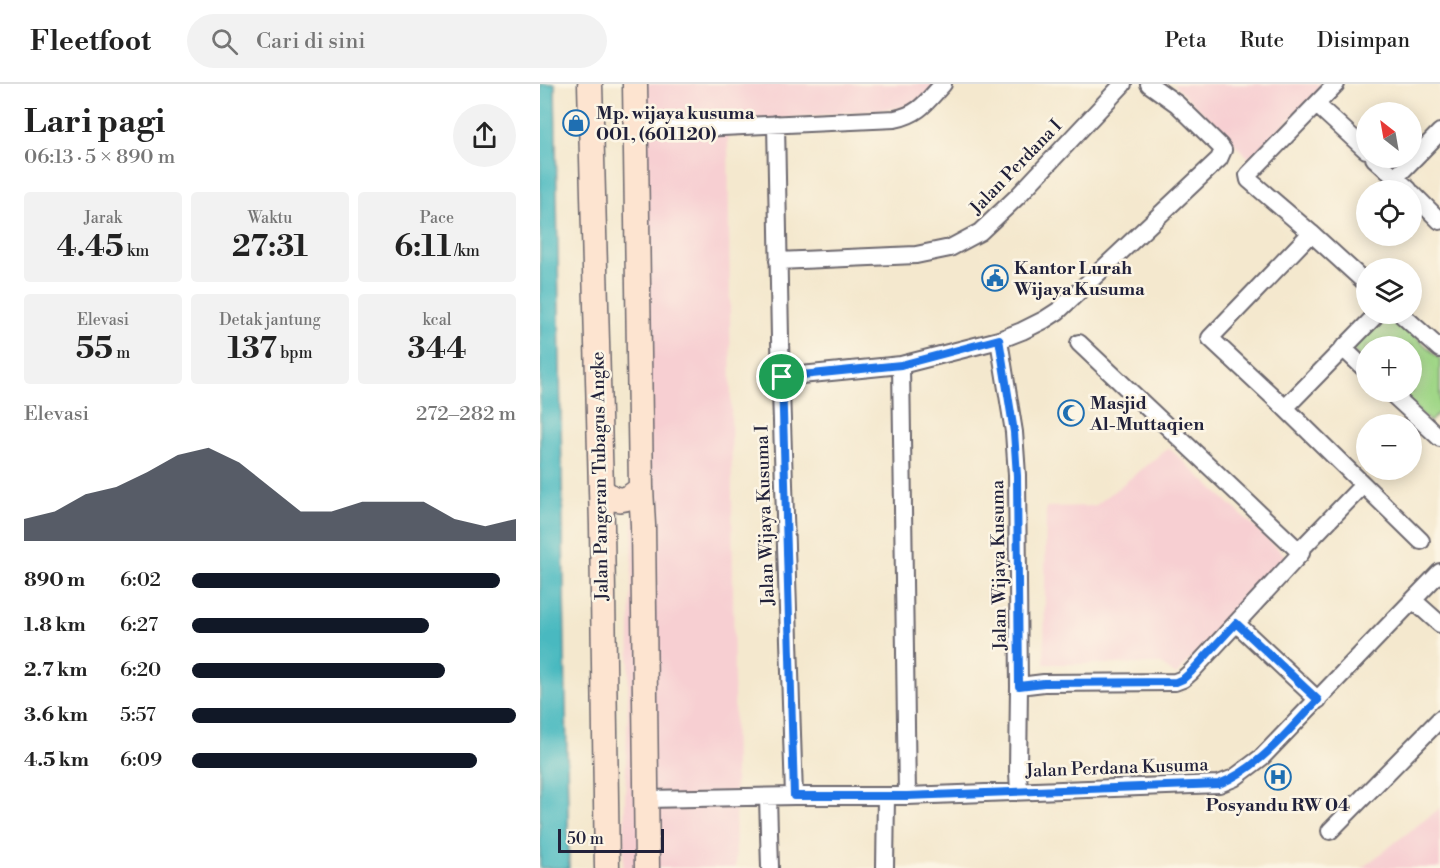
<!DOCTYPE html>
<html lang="id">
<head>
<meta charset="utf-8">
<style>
	body { margin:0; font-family:"Libre Bodoni",serif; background:#f2f2f2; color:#222; height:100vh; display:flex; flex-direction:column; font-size:22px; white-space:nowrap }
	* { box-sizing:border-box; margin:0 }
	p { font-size:20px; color:#767676 }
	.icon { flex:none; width:33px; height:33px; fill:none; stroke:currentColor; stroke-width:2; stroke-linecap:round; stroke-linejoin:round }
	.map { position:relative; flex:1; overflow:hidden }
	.side { display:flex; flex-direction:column; background:#fff; width:540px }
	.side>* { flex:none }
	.needle { width:39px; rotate:329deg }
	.controls { position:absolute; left:816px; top:18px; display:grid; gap:12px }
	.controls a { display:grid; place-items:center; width:66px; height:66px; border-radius:50%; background:#fff; box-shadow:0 3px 15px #0003; font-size:30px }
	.scale { position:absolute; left:18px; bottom:15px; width:106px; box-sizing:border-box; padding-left:6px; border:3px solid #22223b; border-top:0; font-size:16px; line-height:21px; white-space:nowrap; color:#22223b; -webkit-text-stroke:4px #fcf5e5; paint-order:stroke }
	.pin { position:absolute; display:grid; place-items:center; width:51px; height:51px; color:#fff; margin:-26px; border:3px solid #fff; border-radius:50%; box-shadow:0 2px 6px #0007 }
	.round { display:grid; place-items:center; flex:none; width:63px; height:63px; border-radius:32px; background:#f2f2f2 }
	.head { display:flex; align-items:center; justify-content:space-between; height:102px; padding:0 24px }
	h1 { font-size:33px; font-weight:700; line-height:45px }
	.figures { display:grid; grid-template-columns:repeat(3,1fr); gap:9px; height:102px; padding:6px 24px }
	.figures div { display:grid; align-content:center; border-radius:6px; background:#f2f2f2; text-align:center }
	.figures b { font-size:30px; font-weight:700 }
	.figures small { font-size:16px; font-weight:400 }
	.figures p { font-size:16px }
	.chart { height:168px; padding:12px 24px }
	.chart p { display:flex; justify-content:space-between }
	.chart svg { width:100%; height:108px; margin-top:6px; fill:#111827; opacity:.7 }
	ul { padding:0 24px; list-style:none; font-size:20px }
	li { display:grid; grid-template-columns:96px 72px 1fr; align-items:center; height:45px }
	li i { height:15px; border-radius:8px; background:#111827 }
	header { display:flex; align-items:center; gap:36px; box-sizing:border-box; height:84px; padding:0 30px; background:#fff; border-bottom:2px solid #e0e0e0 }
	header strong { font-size:28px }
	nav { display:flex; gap:33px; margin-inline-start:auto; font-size:21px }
	.search { width:420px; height:54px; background:#f2f2f2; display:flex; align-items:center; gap:15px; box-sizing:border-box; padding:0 21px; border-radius:33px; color:#767676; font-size:22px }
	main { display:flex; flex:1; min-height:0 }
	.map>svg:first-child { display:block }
	.built { fill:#f7cfd2 }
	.green { fill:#a1d788; stroke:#627c62; stroke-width:1.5 }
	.water { fill:#4ab9c0; stroke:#366e7e; stroke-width:1.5 }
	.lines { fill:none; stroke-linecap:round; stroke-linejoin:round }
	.street-casing { stroke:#6c676e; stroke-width:20 }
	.secondary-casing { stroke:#6c676e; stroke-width:27 }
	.street { stroke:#fff; stroke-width:16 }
	.secondary { stroke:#fde4d0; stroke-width:24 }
	.route-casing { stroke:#fff; stroke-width:12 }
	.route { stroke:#1a73e8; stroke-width:8 }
	.labels { text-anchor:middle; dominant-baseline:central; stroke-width:5; stroke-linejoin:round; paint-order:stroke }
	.poi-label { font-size:18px; font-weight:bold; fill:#22223b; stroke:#fcf5e5; text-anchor:start }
	.street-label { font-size:18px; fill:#22223b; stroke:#fcf5e5 }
</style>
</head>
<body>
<header>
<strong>Fleetfoot</strong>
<div class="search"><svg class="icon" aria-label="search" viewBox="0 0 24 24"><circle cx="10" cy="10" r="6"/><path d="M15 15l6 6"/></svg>Cari di sini</div>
<nav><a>Peta</a><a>Rute</a><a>Disimpan</a></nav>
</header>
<main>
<section class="side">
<div class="head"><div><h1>Lari pagi</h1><p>06:13 · 5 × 890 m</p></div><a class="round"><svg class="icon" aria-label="share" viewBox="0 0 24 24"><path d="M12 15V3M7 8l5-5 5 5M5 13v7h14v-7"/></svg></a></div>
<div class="figures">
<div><p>Jarak</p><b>4.45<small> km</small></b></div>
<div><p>Waktu</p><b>27:31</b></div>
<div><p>Pace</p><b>6:11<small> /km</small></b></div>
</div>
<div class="figures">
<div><p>Elevasi</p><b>55<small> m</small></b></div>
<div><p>Detak jantung</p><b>137<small> bpm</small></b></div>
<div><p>kcal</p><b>344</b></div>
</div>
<div class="chart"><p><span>Elevasi</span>272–282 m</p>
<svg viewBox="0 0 160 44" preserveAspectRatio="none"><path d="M0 44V35L10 32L20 25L30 22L40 16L50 9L60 6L70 12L80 22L90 32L100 32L110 28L120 28L130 28L140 35L150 38L160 35V44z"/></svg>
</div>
<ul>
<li><b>890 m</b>6:02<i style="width:95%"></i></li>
<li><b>1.8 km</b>6:27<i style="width:73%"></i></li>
<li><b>2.7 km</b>6:20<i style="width:78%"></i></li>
<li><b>3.6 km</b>5:57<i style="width:100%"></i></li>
<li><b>4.5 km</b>6:09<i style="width:88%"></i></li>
</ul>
</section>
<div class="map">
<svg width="900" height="784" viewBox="0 0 900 784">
	<rect width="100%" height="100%" fill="#fcf5e5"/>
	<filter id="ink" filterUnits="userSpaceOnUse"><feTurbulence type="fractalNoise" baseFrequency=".0167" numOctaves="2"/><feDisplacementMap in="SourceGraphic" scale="12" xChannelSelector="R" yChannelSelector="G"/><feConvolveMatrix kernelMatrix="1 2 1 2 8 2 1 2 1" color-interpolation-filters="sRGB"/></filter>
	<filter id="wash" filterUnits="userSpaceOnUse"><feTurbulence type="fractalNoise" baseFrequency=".008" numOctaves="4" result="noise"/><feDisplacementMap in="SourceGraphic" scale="24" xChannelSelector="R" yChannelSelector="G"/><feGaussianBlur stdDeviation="1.35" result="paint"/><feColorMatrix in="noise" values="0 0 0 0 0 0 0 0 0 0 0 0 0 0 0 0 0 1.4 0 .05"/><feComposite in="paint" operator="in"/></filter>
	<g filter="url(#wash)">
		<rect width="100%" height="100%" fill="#f4e8ce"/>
		<path class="built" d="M104,0H414L393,21L188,40L196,784H83L105,48Z
			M633,0H785L710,75Z
			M629,364L746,472L636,591L621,580H504L506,423L555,422Z
			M900,724V784H822Z"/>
		<path class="green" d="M842,230H851L900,275V327L890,338L858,308H872V262H826V279L810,264Z"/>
		<path class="water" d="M0,0H15L29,784H0Z"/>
	</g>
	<g filter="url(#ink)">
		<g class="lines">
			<g class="street-casing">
				<path id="street" d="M796,0L708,91L709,96L771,149L826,199
					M777,21L826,66
					M236,40L241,307L254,712
					M96,47L355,35C380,30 387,17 403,0
					M834,74L869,106
					M856,93L900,48
					M872,109L900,137
					M771,149L670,254L745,324L881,457
					M238,177L376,171L410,164L440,148L477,113L583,0
					M861,230L900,265
					M459,256L474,348L477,391L479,602L478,688L479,708
					M803,264L826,286
					M361,281L367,712
					M241,293L361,281L459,256L482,247L504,236L518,227L679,75L683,66L680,62L637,20L609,0
					M850,308L900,354
					M745,324L837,230
					M765,461L823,401
					M873,516L900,540
					M696,539L778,616
					M479,602L504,599L635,598L643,595L651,588L761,469L539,259
					M228,713L230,784
					M107,715L254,712H367L679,700L694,694L722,673L900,488
					M790,747L900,635
					M345,784L346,712"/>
			</g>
			<g class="secondary-casing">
				<path id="secondary" d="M50,0L62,442L67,784
					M95,0L101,404L103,441L107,784
					M61,405C76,420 86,418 101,404"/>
			</g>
			<use href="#street" class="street"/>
			<use href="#secondary" class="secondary"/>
		</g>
	</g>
	<g class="lines" filter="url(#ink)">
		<g class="route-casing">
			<path id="route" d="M459,255L474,348L477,392L479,602L504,599L636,598L643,595L651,588L696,539L778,616C748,646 720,684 679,700L367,712H254L242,293L361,281Z"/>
		</g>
		<use href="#route" class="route"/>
	</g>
	<defs>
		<g id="shop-ring" transform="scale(1.35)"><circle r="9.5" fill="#fcf5e5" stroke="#1f6fb2" stroke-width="1.5"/><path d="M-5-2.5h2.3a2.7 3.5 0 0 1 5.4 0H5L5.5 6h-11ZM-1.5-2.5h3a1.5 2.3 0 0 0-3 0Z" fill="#1f6fb2"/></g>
		<g id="civic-ring" transform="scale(1.35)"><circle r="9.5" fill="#fcf5e5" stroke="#1f6fb2" stroke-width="1.5"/><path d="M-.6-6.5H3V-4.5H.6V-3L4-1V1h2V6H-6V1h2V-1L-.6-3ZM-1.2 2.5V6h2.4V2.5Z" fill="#1f6fb2"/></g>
		<g id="mosque-ring" transform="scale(1.35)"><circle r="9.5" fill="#fcf5e5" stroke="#1f6fb2" stroke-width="1.5"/><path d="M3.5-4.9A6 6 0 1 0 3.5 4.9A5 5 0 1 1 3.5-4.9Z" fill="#1f6fb2"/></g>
		<g id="hospital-ring" transform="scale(1.35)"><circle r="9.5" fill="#fcf5e5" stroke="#1f6fb2" stroke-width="1.5"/><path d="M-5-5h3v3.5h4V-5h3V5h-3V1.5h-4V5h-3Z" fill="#1f6fb2"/></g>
	</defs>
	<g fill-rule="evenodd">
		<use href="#shop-ring" x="36" y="39"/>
		<use href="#civic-ring" x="455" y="194"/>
		<use href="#mosque-ring" x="531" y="329"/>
		<use href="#hospital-ring" x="738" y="693"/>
	</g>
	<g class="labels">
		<g class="poi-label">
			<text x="56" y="29">Mp. wijaya kusuma<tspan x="56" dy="21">001, (601120)</tspan></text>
			<text x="474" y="184">Kantor Lurah<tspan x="474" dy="21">Wijaya Kusuma</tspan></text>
			<text x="550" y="319">Masjid<tspan x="550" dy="21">Al-Muttaqien</tspan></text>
			<text x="738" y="721" text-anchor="middle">Posyandu RW 04</text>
		</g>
		<g class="street-label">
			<text transform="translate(476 83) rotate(-46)">Jalan Perdana I</text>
			<text transform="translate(60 392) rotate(-91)">Jalan Pangeran Tubagus Angke</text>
			<text transform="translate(225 431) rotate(-92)">Jalan Wijaya Kusuma I</text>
			<text transform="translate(459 481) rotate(-91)">Jalan Wijaya Kusuma</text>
			<text transform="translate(577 684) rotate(-2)">Jalan Perdana Kusuma</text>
		</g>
	</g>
</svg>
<div class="controls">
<a><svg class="needle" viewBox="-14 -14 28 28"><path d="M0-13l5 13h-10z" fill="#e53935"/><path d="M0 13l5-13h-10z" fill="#767676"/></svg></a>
<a><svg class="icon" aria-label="locate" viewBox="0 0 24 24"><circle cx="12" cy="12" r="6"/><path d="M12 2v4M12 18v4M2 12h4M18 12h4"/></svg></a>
<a><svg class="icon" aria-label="layers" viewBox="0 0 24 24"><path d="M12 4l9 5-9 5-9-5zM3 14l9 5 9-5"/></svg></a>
<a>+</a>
<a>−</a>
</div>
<div class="scale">50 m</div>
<div class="pin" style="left:242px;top:293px;background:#1e9e55"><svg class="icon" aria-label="arrive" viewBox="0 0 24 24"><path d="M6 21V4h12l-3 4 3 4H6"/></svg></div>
</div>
</main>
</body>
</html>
